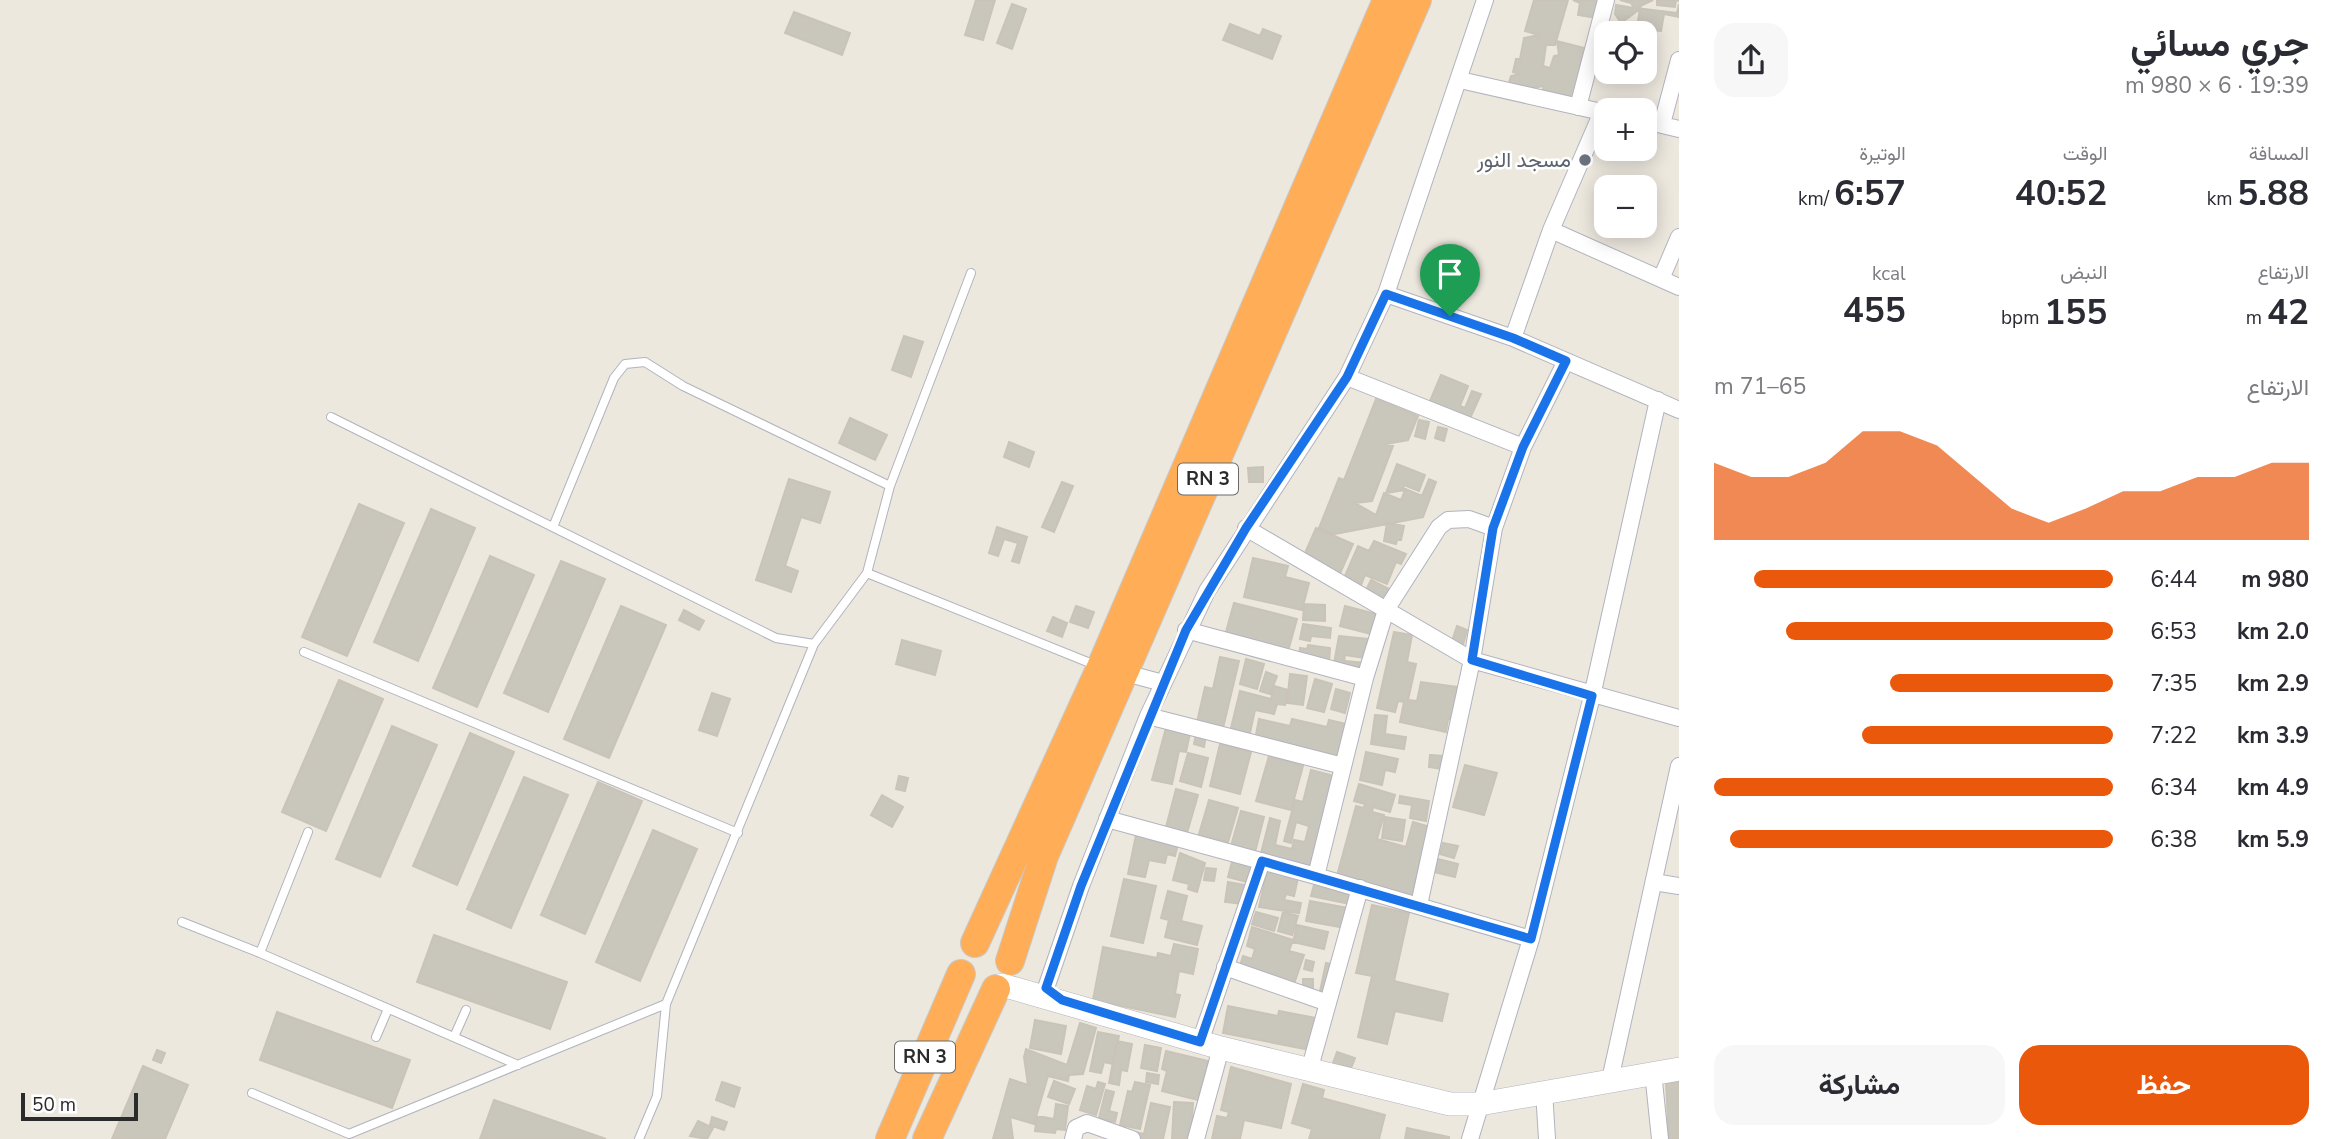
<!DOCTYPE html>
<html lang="ar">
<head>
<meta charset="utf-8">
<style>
	body { margin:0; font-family:"Nunito Sans",Vazirmatn,sans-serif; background:#f7f7f7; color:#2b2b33; direction:rtl; height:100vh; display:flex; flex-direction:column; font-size:26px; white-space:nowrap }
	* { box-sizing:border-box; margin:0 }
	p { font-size:23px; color:#7c7c81 }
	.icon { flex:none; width:38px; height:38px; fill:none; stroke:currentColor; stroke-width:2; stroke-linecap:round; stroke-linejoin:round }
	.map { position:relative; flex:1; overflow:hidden; direction:ltr }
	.panel { display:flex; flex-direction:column; background:#fff; width:665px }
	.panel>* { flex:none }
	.tools { position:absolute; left:1594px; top:21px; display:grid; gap:14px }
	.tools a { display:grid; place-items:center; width:63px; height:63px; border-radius:14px; background:#fff; box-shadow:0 4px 18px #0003; font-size:35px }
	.scale { position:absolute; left:21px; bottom:18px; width:117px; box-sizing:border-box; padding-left:7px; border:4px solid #2b2b2b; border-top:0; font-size:19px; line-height:24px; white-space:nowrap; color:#2b2b2b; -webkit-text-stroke:5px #fff; paint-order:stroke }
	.pin { position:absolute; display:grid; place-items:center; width:60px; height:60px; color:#fff; margin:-72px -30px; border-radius:50% 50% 50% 0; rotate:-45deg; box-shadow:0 0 7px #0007 }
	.pin .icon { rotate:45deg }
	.round { display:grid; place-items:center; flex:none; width:74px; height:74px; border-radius:21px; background:#f7f7f7 }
	.headline { display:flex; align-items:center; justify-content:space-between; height:119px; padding:0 35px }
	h1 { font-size:38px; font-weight:700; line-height:52px }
	.figures { display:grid; grid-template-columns:repeat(3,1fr); gap:10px; height:119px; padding:7px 35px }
	.figures div { display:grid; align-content:center }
	.figures b { font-size:35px; font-weight:700 }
	.figures small { font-size:19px; font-weight:400 }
	.figures p { font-size:19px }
	.chart { height:196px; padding:14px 35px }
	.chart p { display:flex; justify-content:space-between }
	.chart svg { width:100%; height:126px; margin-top:7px; fill:#ea580c; opacity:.7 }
	.action { display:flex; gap:14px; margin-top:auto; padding:14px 35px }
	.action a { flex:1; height:80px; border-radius:21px; background:#ea580c; color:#fff; font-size:28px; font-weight:700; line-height:80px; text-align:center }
	.action a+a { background:#f7f7f7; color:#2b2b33 }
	ul { padding:0 35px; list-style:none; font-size:23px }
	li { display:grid; grid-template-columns:112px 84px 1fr; align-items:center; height:52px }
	li i { height:18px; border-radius:9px; background:#ea580c }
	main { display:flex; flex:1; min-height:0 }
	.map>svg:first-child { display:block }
	.building { fill:#c9c6bc; stroke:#c9c4b7; stroke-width:2 }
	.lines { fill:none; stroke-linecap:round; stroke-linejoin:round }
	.lane-casing { stroke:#b1b3bf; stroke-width:10 }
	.street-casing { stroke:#b1b3bf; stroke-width:18 }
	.secondary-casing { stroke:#b1b3bf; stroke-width:24 }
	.highway-casing { stroke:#c8c8c8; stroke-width:30 }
	.lane { stroke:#fff; stroke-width:8 }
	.street { stroke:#fff; stroke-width:16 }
	.secondary { stroke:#fff; stroke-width:23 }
	.highway { stroke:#ffae57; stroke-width:28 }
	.route-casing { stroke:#fff; stroke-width:14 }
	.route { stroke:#1a73e8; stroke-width:9 }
	.worship-dot { fill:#6b7280; stroke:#fff; stroke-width:2.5 }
	.labels { text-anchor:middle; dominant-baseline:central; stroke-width:5; stroke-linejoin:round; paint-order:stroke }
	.shield { fill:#fff; stroke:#6b6b6b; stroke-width:2 }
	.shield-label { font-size:19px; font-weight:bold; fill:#2b2b2b }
	.worship-label { font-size:21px; fill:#5b616d; stroke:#fff; text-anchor:end }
</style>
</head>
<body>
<main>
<section class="panel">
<div class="headline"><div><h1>جري مسائي</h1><p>19:39 · 6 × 980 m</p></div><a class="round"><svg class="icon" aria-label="share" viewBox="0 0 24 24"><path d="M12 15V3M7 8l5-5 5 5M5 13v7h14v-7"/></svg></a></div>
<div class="figures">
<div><p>المسافة</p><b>5.88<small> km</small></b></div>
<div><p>الوقت</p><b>40:52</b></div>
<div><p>الوتيرة</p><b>6:57<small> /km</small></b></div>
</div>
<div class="figures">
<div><p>الارتفاع</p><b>42<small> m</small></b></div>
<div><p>النبض</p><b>155<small> bpm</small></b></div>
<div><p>kcal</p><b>455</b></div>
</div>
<div class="chart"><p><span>الارتفاع</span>65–71 m</p>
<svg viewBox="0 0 160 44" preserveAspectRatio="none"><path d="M0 44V17L10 22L20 22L30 17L40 6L50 6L60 11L70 22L80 33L90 38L100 33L110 27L120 27L130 22L140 22L150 17L160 17V44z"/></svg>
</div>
<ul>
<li><b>980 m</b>6:44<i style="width:90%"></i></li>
<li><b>2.0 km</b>6:53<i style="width:82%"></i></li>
<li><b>2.9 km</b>7:35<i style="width:56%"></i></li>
<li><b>3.9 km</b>7:22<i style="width:63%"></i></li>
<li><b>4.9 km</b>6:34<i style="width:100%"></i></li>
<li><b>5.9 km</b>6:38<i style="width:96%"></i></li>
</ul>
<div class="action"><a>حفظ</a><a>مشاركة</a></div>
</section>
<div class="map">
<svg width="1679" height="1139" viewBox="0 0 1679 1139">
	<rect width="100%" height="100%" fill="#ede8de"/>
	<path class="building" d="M976,0H995L983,40L965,35Z
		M1534,0H1568L1555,45H1546L1543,66L1550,68L1554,56L1559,55L1557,41L1592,50L1573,102L1542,93L1544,86L1506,92L1511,76L1520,74L1513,72L1516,59H1520L1524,38L1539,35L1525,31Z
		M1573,0H1610L1596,18L1578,15L1580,3Z
		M1620,0H1653L1636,8L1677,13L1679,4V17L1664,14L1661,31L1648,30L1642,33H1609L1610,29L1636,33L1640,9L1621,23L1615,14L1616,5L1634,8L1631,3Z
		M1657,0H1679V1L1676,0L1675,7L1657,5Z
		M1012,4L1026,9L1012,49L997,43Z
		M794,12L850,33L842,55L785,33Z
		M1230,24L1260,36L1263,29L1281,36L1272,59L1223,40Z
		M904,336L923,342L911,377L892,370Z
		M1441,375L1468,386L1460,406L1465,408L1472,391L1481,394L1467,425L1427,408Z
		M1376,399L1418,416L1408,440L1386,444L1393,446L1372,501L1355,503L1376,515L1384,493L1401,500L1405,490L1386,493L1397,464L1425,475L1419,491L1404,485L1403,488L1422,496L1429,479L1436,482L1423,517L1335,534L1319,528L1339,478L1344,480Z
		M850,418L887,435L875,460L839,443Z
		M1419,420L1429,422L1425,439L1415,436Z
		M1438,427L1447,429L1444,441L1435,438Z
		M1009,442L1034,452L1029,467L1004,457Z
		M1263,467V482H1249L1248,468Z
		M789,479L830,492L820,523L801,517L785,566L798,571L791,592L756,580Z
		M1062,482L1073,486L1054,532L1042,527Z
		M359,504L404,523L347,656L302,637Z
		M431,509L475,528L418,661L374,642Z
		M1387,523L1404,526L1401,540H1397L1396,544L1384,541Z
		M997,527L1027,537L1019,563L1012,561L1018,543L1004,539L998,556L989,553Z
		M1316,528L1353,544L1339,576L1302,560Z
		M1374,541L1406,554L1401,564L1396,562L1387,584L1365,575L1361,585L1344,578L1358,546L1369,551Z
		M490,556L534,575L477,707L433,688Z
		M1253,558L1288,566L1285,577L1309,583L1302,610L1244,597Z
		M561,561L605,579L548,712L504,693Z
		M1371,580L1393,591L1386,603L1365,592Z
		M1234,603L1297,619L1287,655L1224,639Z
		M1304,604L1325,605V621L1303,620Z
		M621,606L666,625L609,758L564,739Z
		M1076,606L1094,612L1088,628L1070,622Z
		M1345,606L1376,614L1371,634L1340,626Z
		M684,610L704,621L699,630L679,620Z
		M1053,617L1067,623L1062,637L1047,631Z
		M1303,624L1331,628L1330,638L1311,636L1310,641L1300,639Z
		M1457,626L1467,630L1463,645L1452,641Z
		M1394,632L1412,635L1407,662L1416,664L1408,700L1417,701L1421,682L1459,687L1453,720L1448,719L1446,732L1400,722L1404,702L1398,701L1395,712L1377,708Z
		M1339,636L1368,639L1366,658L1345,655L1343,668L1346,661L1365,663L1363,677L1332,674Z
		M902,640L941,651L935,675L896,664Z
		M1308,645L1330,648L1329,664L1299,661L1300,648L1307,649Z
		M1220,657L1239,661L1223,728L1197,722L1205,687L1213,689Z
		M1246,659L1264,664L1257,689L1240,684Z
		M1266,672L1277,676L1270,694L1260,691Z
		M1290,674L1307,676L1303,705L1287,703Z
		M1315,679L1332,684L1324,712L1307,708Z
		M339,680L383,699L326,831L282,812Z
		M1274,686L1288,690L1285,705L1277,704L1274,714L1255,710L1250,733L1231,728L1240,691L1271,699Z
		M1336,689L1350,693L1345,713L1331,709Z
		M712,693L730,699L717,736L699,730Z
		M1375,715L1387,716L1385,734L1406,737L1404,749L1371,744Z
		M1259,719L1290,726L1292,719L1327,727L1329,720L1346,724L1342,759L1255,740Z
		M1167,724L1191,729L1186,752L1179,751L1172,784L1152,780Z
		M392,726L437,745L380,877L336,859Z
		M470,733L514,752L457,885L413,866Z
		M1196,734L1206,735L1204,747L1194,744Z
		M1220,744L1251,752L1240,794L1210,786Z
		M1366,752L1398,759L1395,772L1385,770L1382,785L1360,780Z
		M1188,753L1208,758L1201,787L1180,781Z
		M1430,755L1444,756L1442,769L1429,767Z
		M1269,756L1303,766L1291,810L1256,801Z
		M1465,765L1497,773L1484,815L1453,807Z
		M1311,770L1338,777L1313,867L1286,860L1259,861L1270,818L1280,821L1275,845L1292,849L1294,840L1305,842L1309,826L1296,822L1291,843L1284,841L1295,800L1303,802Z
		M899,776L908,778L905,791L896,789Z
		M524,777L568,795L511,928L467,909Z
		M598,782L642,801L585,934L541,915Z
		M1359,784L1395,795L1390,812L1373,807L1372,812L1384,815L1377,839L1406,847L1413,822L1430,827L1409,903L1335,883L1356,806L1364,808L1365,804L1354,801Z
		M1176,789L1198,795L1187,833L1166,827Z
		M882,795L903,807L892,827L871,815Z
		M1400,796L1429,801L1426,821L1410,818L1412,805L1399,803Z
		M1209,800L1238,808L1228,842L1199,834Z
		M1241,811L1264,817L1255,852L1231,846Z
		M1385,817L1405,820L1402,841L1382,838Z
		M653,830L697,849L640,981L596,962Z
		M1136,835L1178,844L1175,856L1167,854L1165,863L1149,860L1145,877L1128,874Z
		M1443,843L1458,846L1454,858L1440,854Z
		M1180,853L1205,863L1197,892L1188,889L1189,884L1173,880Z
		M1233,858L1252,863L1247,882L1228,877Z
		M1438,859L1458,864L1455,877L1434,872Z
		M1206,868L1216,869L1214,881L1204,880Z
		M1267,871L1298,878L1294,896L1286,894L1284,900L1301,903L1299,913L1259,907Z
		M1124,879L1156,886L1143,943L1111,936Z
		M1315,881L1354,891L1350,904L1311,896Z
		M1228,882L1245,885L1242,904L1225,902Z
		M1168,891L1187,896L1181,921L1202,926L1197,945L1165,937L1169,920L1161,918Z
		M1310,901L1354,909L1351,929L1306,921Z
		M1372,905L1409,913L1394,981L1448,994L1442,1021L1395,1011L1387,1044L1358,1037L1372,976L1356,973Z
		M1256,912L1278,918L1274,931L1252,924Z
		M1283,912L1298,916L1292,935L1278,931Z
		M1297,925L1328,932L1324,949L1293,942Z
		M1252,927L1293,940L1289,951L1304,955L1293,987L1301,1000L1236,979L1243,956L1252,959L1255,949L1247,946Z
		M434,935L567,982L550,1029L417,982Z
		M1174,944L1198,949L1193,974L1179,971L1175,994L1180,995L1175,1017L1093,1000L1103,947L1157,958L1158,953L1171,956Z
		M1306,960L1314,962L1312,971L1304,969Z
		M1326,963L1337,965L1330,999L1319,996Z
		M1303,979H1313V991H1303Z
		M1228,1006L1278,1016L1279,1011L1321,1019L1315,1051L1223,1033Z
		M277,1012L410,1060L392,1108L260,1060Z
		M1035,1020L1066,1026L1061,1054L1030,1048Z
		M1080,1023L1096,1028L1083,1074L1069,1075L1068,1081L1048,1076L1034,1124L1010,1117L1013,1139H993L1010,1079L1028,1085L1024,1057L1026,1049L1067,1065Z
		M1098,1032L1119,1036L1113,1064L1104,1062L1101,1073L1090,1071Z
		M1117,1041L1132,1044L1127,1071L1121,1070L1119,1085L1109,1083Z
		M1145,1045L1161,1048L1157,1071L1141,1068Z
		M157,1050L165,1053L161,1063L153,1060Z
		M1166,1051L1208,1061L1198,1100L1162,1091L1167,1071L1162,1069Z
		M1337,1052L1355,1058L1351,1068L1333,1063Z
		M143,1066L188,1085L165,1139H112Z
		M1231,1067L1291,1084L1281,1128L1244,1120L1240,1139H1212L1217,1116L1227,1118L1229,1112L1221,1110Z
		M1147,1073L1159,1075L1158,1084L1146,1082Z
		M1054,1081L1075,1089L1069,1104L1048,1097Z
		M722,1082L740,1088L734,1107L716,1100Z
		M1098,1082L1105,1084L1096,1115L1080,1110L1087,1086L1096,1089Z
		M1135,1082L1150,1085L1140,1129L1120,1125L1128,1091L1132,1092Z
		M1679,1082V1139H1669L1666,1083Z
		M1303,1084L1324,1090L1322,1098L1385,1115L1379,1139H1309L1312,1129L1292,1123Z
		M1106,1090L1114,1092L1109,1111L1117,1113L1115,1122L1099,1118Z
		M494,1100L606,1139H480Z
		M1174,1102L1193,1103L1191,1139H1172Z
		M1151,1103L1170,1107L1163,1139H1129L1122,1129L1144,1134Z
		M1056,1104L1068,1106L1065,1130L1056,1129L1055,1133L1035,1131L1037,1116L1054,1119Z
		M712,1117L727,1122L724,1130L710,1125Z
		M698,1121L713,1128L707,1139L690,1136Z
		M1407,1128L1449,1137V1139H1405Z"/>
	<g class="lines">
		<g class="lane-casing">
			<path id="lane" d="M971,273L890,486L867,573L1095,665
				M331,417L776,638L814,644
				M553,527L614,378L625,364L645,362L683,386L890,486
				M304,652L738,833
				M308,832L260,953L518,1065
				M182,922L260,953
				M376,1037L388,1009
				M454,1037L466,1010
				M252,1093L349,1134L666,1004L814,644L867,573
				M639,1139L657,1096L666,1004"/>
		</g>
		<g class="street-casing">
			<path id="street" d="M1460,80L1606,113
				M1578,107L1606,0
				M1645,121L1679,129
				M1662,124L1679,60
				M1551,230L1679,287
				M1661,279L1679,237
				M1386,294L1513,338L1679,410
				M1513,338L1551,230L1602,112
				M1347,377L1523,447
				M1246,528L1472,660L1679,718
				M1186,630L1365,678
				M1118,671L1163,683
				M1148,716L1207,591L1347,377L1386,294L1485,0
				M1107,819L1316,876L1531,939
				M1316,876L1365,678L1386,610L1439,527L1448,520L1469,519L1494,528
				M1654,882L1679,886
				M1419,905L1472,660L1494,528L1523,447L1566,361
				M1225,967L1328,1003
				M1046,988L1081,886L1148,716L1343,766
				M1200,1042L1262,861
				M1309,1071L1360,888
				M1653,1072L1660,1139
				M1610,1080L1679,766
				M1544,1091L1547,1139
				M1073,1139L1076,1128L1087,1123L1132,1139
				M1196,1139L1221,1048
				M1470,1139L1531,939L1592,696L1658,400"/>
		</g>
		<g class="secondary-casing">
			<path id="secondary" d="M1002,985L1221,1048L1450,1104H1480L1679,1069"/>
		</g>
		<g class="highway-casing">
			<path id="highway" d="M975,943L1101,667L1387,0
				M1010,961L1044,856L1417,0
				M890,1139L961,974
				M927,1139L996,989"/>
		</g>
		<use href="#lane" class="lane"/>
		<use href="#street" class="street"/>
		<use href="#secondary" class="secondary"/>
		<use href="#highway" class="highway"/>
	</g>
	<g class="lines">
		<g class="route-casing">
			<path id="route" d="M1386,294L1513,338L1566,361L1523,447L1493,528L1472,660L1592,696L1531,939L1262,861L1200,1042L1062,1000L1046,988L1081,886L1186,630L1246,528L1347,377Z"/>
		</g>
		<use href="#route" class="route"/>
	</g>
	<circle class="worship-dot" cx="1585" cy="160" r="7"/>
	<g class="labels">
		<g class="shield">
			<rect x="1178" y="463.5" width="60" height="31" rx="5"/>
			<rect x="895" y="1041.5" width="60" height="31" rx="5"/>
		</g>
		<g class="shield-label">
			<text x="1208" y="479">RN 3</text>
			<text x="925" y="1057">RN 3</text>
		</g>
		<g class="worship-label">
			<text x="1571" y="160">مسجد النور</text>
		</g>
	</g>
</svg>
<div class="tools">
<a><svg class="icon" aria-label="locate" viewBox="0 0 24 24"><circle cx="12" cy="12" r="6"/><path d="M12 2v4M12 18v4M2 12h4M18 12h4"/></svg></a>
<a>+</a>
<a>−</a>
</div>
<div class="scale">50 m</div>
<div class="pin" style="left:1450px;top:316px;background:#1e9e55"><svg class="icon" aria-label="arrive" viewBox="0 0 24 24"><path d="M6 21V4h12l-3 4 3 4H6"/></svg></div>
</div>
</main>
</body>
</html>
